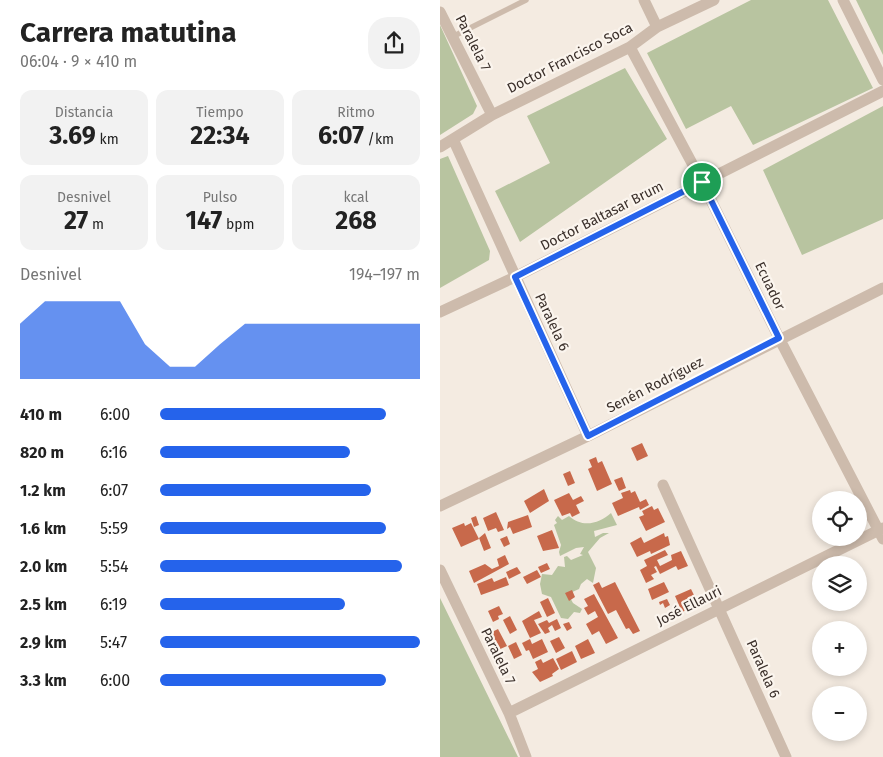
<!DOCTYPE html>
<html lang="es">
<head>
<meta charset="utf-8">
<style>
	body { margin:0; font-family:"Fira Sans",sans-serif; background:#f2f2f2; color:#222; height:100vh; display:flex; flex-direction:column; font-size:19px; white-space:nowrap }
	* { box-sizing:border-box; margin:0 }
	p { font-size:16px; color:#767676 }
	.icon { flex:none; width:28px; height:28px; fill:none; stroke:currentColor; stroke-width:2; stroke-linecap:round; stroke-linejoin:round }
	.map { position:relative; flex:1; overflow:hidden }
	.details { display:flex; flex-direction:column; background:#fff; width:440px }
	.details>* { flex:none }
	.tools { position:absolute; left:372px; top:491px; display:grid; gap:10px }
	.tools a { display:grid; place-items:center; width:55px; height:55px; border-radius:50%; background:#fff; box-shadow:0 2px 8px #0003; font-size:25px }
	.pin { position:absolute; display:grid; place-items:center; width:42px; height:42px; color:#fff; margin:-21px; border:2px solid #fff; border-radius:50%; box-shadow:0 1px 5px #0007 }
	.round { display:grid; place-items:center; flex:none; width:52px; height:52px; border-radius:20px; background:#f2f2f2 }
	.summary { display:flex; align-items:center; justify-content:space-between; height:85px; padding:0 20px }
	h1 { font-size:28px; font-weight:700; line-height:38px }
	.stats { display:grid; grid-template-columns:repeat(3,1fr); gap:8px; height:85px; padding:5px 20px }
	.stats div { display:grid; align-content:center; border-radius:12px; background:#f2f2f2; text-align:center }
	.stats b { font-size:25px; font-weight:700 }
	.stats small { font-size:14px; font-weight:400 }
	.stats p { font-size:14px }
	.chart { height:140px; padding:10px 20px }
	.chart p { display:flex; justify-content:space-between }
	.chart svg { width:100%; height:90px; margin-top:5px; fill:#2563eb; opacity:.7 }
	ul { padding:0 20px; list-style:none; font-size:16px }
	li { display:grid; grid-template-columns:80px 60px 1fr; align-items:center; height:38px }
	li i { height:12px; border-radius:6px; background:#2563eb }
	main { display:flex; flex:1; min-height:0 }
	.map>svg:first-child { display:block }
	.green { fill:#b8c4a0 }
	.building { fill:#c8694b }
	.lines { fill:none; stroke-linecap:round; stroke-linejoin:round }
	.service { stroke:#cdbbac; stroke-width:5.5 }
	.minor { stroke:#cdbbac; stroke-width:11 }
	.route-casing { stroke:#fff; stroke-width:10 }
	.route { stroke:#2563eb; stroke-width:6 }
	.labels { text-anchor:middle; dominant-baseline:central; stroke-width:4.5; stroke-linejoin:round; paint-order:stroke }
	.street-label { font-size:14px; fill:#3b302b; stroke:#fbf5ee }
</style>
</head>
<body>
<main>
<section class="details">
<div class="summary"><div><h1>Carrera matutina</h1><p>06:04 · 9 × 410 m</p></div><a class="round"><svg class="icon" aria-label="share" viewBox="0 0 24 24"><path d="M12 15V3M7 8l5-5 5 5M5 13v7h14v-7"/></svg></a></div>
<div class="stats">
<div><p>Distancia</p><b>3.69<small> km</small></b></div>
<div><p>Tiempo</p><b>22:34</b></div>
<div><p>Ritmo</p><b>6:07<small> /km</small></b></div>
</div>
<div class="stats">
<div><p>Desnivel</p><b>27<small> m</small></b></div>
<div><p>Pulso</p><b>147<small> bpm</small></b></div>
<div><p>kcal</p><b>268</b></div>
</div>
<div class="chart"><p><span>Desnivel</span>194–197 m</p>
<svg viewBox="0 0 160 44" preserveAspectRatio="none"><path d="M0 44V17L10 6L20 6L30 6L40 6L50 27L60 38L70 38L80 27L90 17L100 17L110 17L120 17L130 17L140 17L150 17L160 17V44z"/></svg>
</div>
<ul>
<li><b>410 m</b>6:00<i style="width:87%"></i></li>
<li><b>820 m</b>6:16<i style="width:73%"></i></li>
<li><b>1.2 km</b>6:07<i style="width:81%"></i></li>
<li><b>1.6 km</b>5:59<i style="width:87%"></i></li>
<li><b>2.0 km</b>5:54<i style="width:93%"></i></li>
<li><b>2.5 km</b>6:19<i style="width:71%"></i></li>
<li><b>2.9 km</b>5:47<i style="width:100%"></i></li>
<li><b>3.3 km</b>6:00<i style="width:87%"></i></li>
</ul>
</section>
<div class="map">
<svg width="443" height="757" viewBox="0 0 443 757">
	<rect width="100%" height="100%" fill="#f4ebe1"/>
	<path class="green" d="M311,0H388L433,88L313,145L291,106L246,129L207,53Z
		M416,0H443V55Z
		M0,25L37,106L33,114L0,135Z
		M185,68L227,139L80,242L55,191L110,163L87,116Z
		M443,106V219L362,255L323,170Z
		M8,156L50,251L49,260L0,288V159Z
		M171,513L177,525L154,531L155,537L163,533H169L160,538L148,552L156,568L153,583L147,579L141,584L139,589L128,594L133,603L142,609L140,613L134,612L128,619L121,618L111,597L102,594L100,584L102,574L112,575L118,566L125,567L124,557L127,556L131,560L143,555L140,554L144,547L136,548L120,556L119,552L121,545L114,525L117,523L115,520L118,516L122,520L129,516C142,528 159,524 171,513Z
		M0,598L78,757H0Z"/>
	<path class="building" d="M202,443L208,456L197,461L191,448Z
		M156,457L158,463L162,461L172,484L157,491L148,469L152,467L149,460Z
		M130,471L135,483L128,486L123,474Z
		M182,477L186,488L179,491L174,480Z
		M104,489L109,501L90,513L84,501Z
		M190,490L191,493L195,491L200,502L206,499L209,505L200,510L199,507L178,516L172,503L183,498L181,493Z
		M129,493L133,500L141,496L144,501L136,505L140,513L132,517L130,513L122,516L114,500Z
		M212,506L214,510L218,508L225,522L206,531L199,517L204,515L202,511Z
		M56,512L64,530L58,532L56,528L48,531L43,518Z
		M88,515L92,527L73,534L70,527L67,529L68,522Z
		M36,516L39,525L34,527L31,518Z
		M24,523L25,526L31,523L39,539L21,547L12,528Z
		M112,530L119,548L103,551L97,536Z
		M45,533L51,548L44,551L39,538Z
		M224,533L225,537L228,536L230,545L211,554L210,551L197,557L190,543L201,537L204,543Z
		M67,536L70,544L64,547L60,539Z
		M225,550L228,555L217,560L220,566L232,560L231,555L241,551L248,566L238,570L236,566L220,574L216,566L214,567L217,572L211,575L214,579L206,583L200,570L207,566L204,560Z
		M65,555L69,564L34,583L29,571L45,564L52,569L59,566L57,559Z
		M107,563L110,569L101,573L98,567Z
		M77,567L81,573L69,579L66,572Z
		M97,570L101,577L87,584L83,577Z
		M66,577L69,585L41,595L37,584L52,578L54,582Z
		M159,582L162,588L175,582L200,631L193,634L189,628L186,629L176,610L168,614L153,585Z
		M224,582L229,592L212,600L208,589Z
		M251,589L257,601L253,603L254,606L242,612L235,596Z
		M132,590L135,597L129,601L125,593Z
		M154,594L178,638L166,644L159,631L152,635L146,624L158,617L155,611L148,615L144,608L148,606L144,599Z
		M108,598L115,613L107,617L100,602Z
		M227,599L230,605L225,608L223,603L220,605L219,602Z
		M59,606L63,614L58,616L59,619L53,622L48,611Z
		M99,611L102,617L94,620L101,633L90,638L82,621Z
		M70,616L77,630L70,634L63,620Z
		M117,619L121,628L115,631L112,625L108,628L110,632L105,634L98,624L107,620L109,623Z
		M129,622L132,628L127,631L123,624Z
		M58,629L67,646L58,650L50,633Z
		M119,637L125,648L116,653L110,641Z
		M90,639L92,644L102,639L108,652L93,659L89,650L86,651L82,643Z
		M148,639L155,653L141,659L135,646Z
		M76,642L82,655L74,659L68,646Z
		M132,651L137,662L121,670L116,659Z
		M113,658L119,669L112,674L113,676L100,682L92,672L98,669L95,662L101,659L103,663Z"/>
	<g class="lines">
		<path class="service" d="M12,37L86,0"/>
		<path class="minor" d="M204,0L217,27
			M403,0L443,80
			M0,12L52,115
			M190,47L262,182L339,338L443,539
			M13,139L148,436
			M0,147L52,115L190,47L217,27L274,0
			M0,312L75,277L443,91
			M223,485L346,757
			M0,506L148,436L443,288
			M0,570L69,713L86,757
			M69,713L443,528"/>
	</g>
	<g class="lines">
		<g class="route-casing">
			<path id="route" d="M262,182L339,338L148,436L75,277Z"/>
		</g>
		<use href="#route" class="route"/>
	</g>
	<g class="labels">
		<g class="street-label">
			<text transform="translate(33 43) rotate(63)">Paralela 7</text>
			<text transform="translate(130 58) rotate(-27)">Doctor Francisco Soca</text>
			<text transform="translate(162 216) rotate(-27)">Doctor Baltasar Brum</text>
			<text transform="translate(330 286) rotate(64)">Ecuador</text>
			<text transform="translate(112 322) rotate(65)">Paralela 6</text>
			<text transform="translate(215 385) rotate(-27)">Senén Rodríguez</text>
			<text transform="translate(249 606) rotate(-27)">José Ellauri</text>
			<text transform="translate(58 656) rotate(64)">Paralela 7</text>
			<text transform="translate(323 669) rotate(66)">Paralela 6</text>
		</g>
	</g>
</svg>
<div class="tools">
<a><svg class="icon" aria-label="locate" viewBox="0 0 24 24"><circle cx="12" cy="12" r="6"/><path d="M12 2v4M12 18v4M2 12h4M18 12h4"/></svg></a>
<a><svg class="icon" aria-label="layers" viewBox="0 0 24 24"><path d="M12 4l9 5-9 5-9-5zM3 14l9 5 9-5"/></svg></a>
<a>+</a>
<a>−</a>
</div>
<div class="pin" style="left:262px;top:182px;background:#1e9e55"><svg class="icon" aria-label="arrive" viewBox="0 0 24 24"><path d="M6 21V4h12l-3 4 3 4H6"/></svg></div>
</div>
</main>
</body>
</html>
